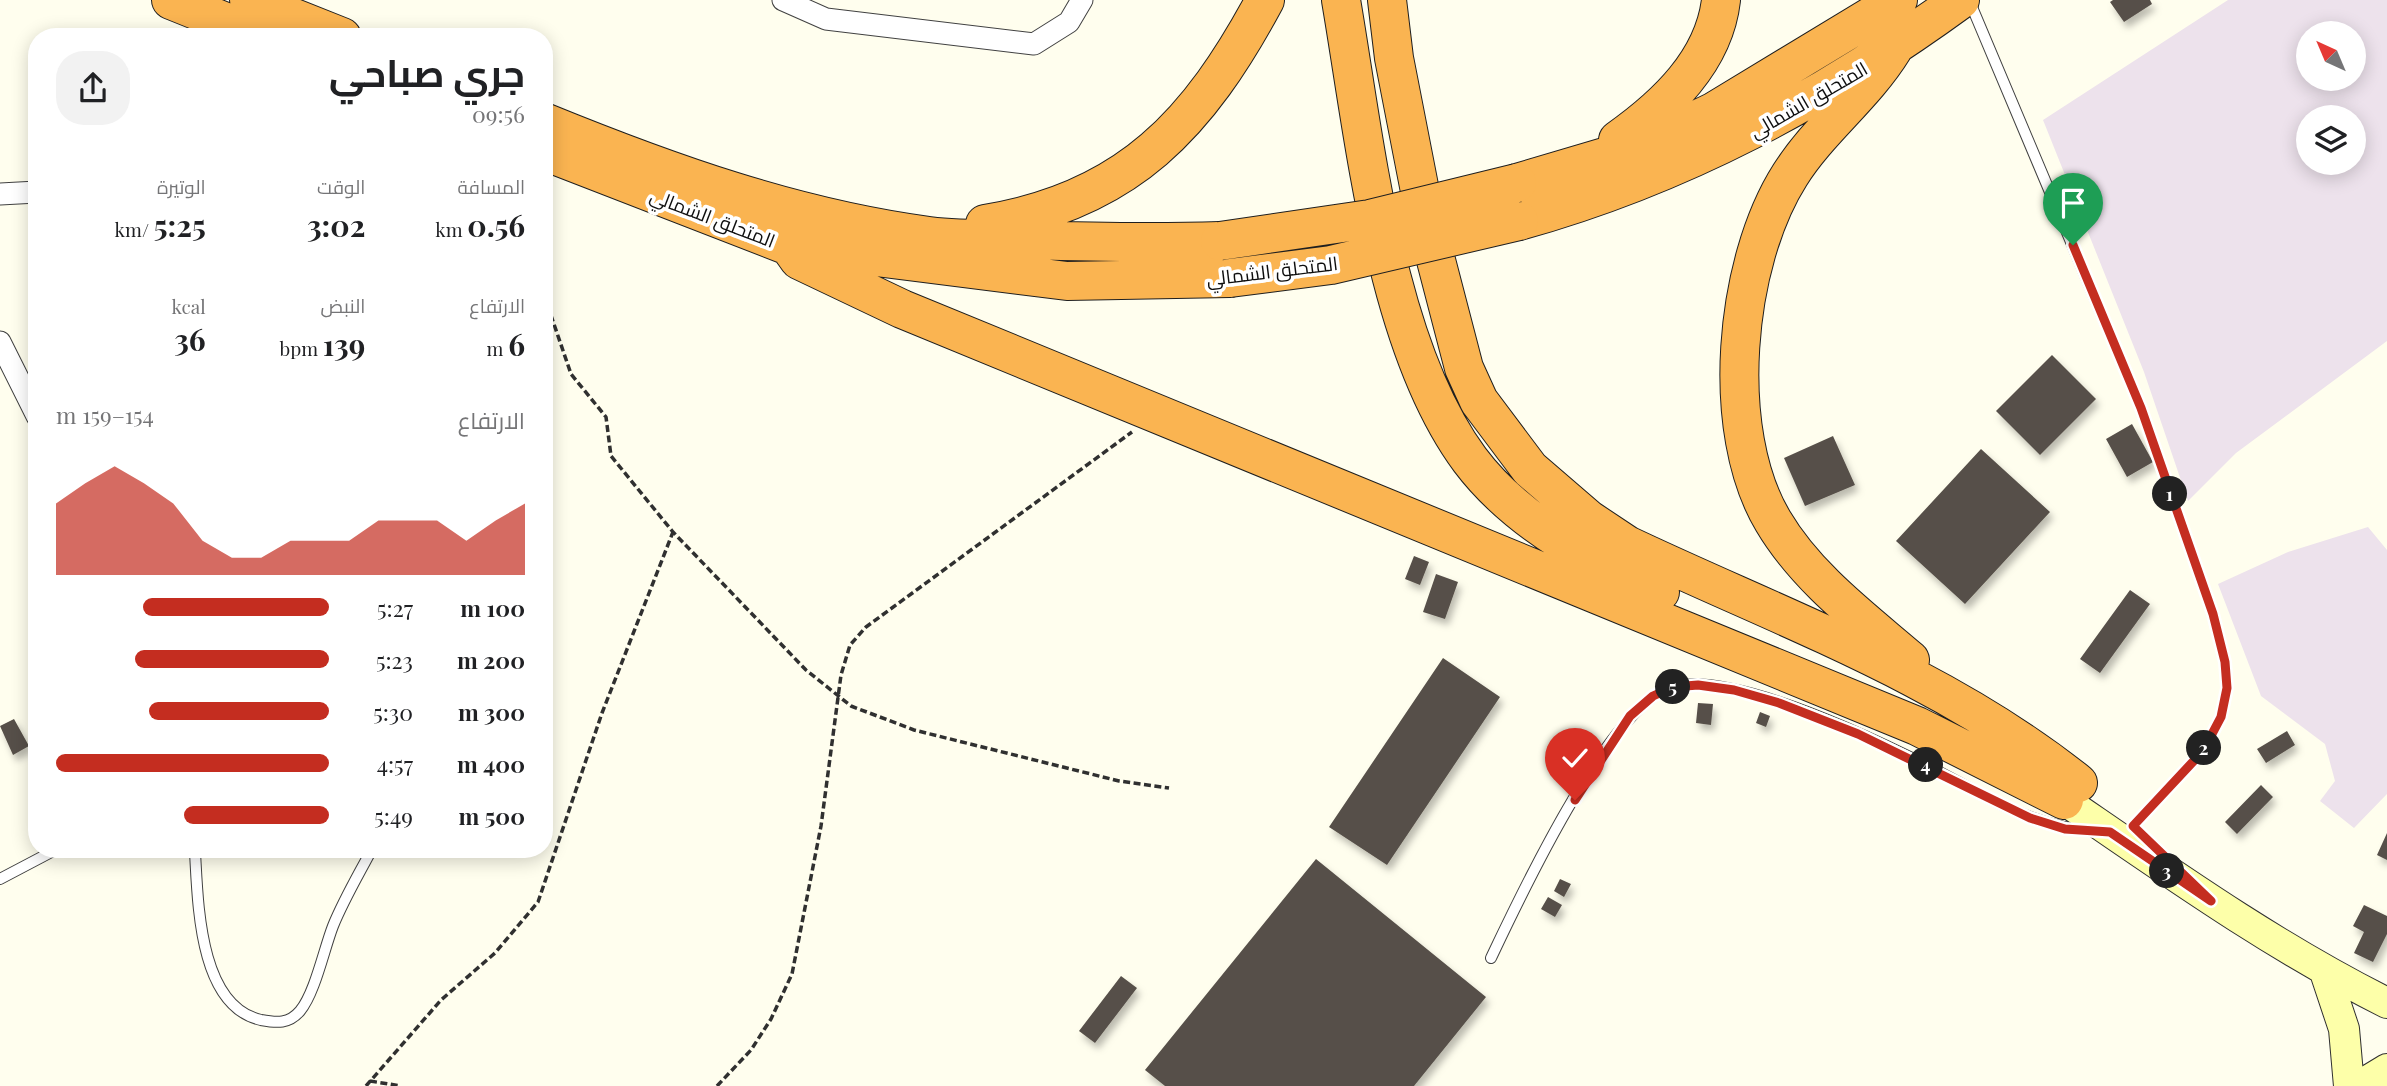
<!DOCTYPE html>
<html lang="ar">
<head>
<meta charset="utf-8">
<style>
	body { margin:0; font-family:"Playfair Display",Cairo,serif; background:#f2f2f2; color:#202124; direction:rtl; height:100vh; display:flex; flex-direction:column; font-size:26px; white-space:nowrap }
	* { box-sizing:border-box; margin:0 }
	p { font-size:23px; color:#757577 }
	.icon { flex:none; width:38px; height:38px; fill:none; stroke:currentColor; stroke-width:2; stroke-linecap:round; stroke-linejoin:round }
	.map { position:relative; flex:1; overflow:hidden; direction:ltr }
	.details { position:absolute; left:28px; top:28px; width:525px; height:830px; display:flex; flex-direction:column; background:#fff; border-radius:28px; box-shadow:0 4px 18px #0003; direction:rtl }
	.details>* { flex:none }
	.needle { width:46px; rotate:316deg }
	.controls { position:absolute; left:2296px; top:21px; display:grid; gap:14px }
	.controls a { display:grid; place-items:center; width:70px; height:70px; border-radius:50%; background:#fff; box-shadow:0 4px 18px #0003; font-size:35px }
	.pin { position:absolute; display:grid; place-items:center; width:60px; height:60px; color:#fff; margin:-72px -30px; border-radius:50% 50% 50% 0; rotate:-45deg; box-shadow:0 0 7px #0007 }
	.pin .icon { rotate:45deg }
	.km { position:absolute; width:35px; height:35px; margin:-18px; border-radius:50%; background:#222; color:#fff; font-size:19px; line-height:35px; text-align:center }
	.round { display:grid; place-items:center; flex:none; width:74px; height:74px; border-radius:28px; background:#f2f2f2 }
	.head { display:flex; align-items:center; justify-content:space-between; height:119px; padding:0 28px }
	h1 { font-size:38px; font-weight:700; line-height:52px }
	.figures { display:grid; grid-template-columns:repeat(3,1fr); gap:10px; height:119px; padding:7px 28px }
	.figures div { display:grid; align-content:center }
	.figures b { font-size:30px; font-weight:700 }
	.figures small { font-size:19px; font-weight:400 }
	.figures p { font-size:19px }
	.chart { height:196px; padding:14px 28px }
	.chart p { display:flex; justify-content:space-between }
	.chart svg { width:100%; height:126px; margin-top:7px; fill:#c42d20; opacity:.7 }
	ul { padding:0 28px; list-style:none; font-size:23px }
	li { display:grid; grid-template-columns:112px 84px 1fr; align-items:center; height:52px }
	li i { height:18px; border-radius:9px; background:#c42d20 }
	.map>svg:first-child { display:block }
	.industrial { fill:#ede2ec; fill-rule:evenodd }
	.building { fill:#575049; filter:url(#shadow) }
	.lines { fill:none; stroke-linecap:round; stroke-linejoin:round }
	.lane-casing { stroke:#414141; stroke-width:12 }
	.street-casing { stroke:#414141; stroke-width:23 }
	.secondary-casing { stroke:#303030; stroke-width:32 }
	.highway-casing { stroke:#1f1f1f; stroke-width:40 }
	.path { stroke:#303030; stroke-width:3.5; stroke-dasharray:7 3.5; stroke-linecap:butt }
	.lane { stroke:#fff; stroke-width:10 }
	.street { stroke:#fff; stroke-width:21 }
	.secondary { stroke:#fdffa9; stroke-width:30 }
	.highway { stroke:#fab451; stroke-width:38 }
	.highway-bridge-casing { stroke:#1f1f1f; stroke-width:40; stroke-linecap:butt }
	.highway-bridge { stroke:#fab451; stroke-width:38 }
	.route-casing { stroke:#fff; stroke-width:14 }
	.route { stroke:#c42d20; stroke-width:9 }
	.labels { text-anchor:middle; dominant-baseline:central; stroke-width:7; stroke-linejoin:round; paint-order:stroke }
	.street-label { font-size:19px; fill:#0e0e0e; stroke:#fff }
</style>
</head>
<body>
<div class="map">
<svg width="2387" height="1086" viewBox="0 0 2387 1086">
	<defs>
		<filter id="shadow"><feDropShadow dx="3.5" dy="6" stdDeviation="3.5" flood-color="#0004"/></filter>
	</defs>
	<rect width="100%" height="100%" fill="#fffeee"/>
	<path class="industrial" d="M2228,0H2387V341L2236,453L2188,501L2144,372L2043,120ZM2308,33H2354V79H2308ZM2308,117H2354V163H2308Z
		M2368,527L2387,550V794L2354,828L2320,801L2335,781L2325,744L2261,696L2218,584L2288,552Z"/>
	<path class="building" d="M2113,0H2150L2152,4L2124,22L2110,2Z
		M2052,355L2096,399L2040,455L1996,411Z
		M2132,424L2153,462L2127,477L2106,439Z
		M1833,436L1855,485L1805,506L1784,458Z
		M1981,449L2050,512L1965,604L1896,541Z
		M1414,556L1429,562L1420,585L1405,579Z
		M1436,574L1458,582L1445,619L1423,612Z
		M2130,590L2150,604L2100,673L2080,659Z
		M1443,658L1500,697L1387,865L1329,827Z
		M1698,703L1713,704L1711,725L1696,723Z
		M1760,712L1770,716L1766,727L1756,723Z
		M14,719L29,746L13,755L0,726Z
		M2287,731L2295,745L2266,763L2257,749Z
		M2261,785L2273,797L2237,834L2225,822Z
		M2387,833V860L2377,855Z
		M1316,859L1486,997L1414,1086H1165L1145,1070Z
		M1560,879L1571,884L1564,897L1554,891Z
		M1548,897L1562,905L1555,917L1541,909Z
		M2364,905L2387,916V934L2373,962L2354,953L2364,932L2353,926Z
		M1121,976L1137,988L1095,1043L1079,1031Z"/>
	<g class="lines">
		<g class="lane-casing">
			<path id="lane" d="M1969,0L2141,408L2213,614L2225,662L2227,688L2221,717L2203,751L2133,826
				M195,852C198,904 199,1006 261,1020C277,1023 289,1024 300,1011C315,993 324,949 333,926C344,899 359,874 372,849
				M0,879L57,849
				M1491,958C1519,899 1612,699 1675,686C1738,673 1872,738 1930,767C1984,795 2035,829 2097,831"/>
		</g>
		<g class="street-casing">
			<path id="street" d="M783,0L826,19L1034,44L1069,22L1082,0
				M0,194L37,192
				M0,342L37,416"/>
		</g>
		<g class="secondary-casing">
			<path id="secondary" d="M2064,800C2169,872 2273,946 2387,1003
				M2325,972L2344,1029L2349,1086
				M2359,1086L2387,1069"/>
		</g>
		<g class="highway-casing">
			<path id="highway" d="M171,0L263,37
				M249,0L342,37
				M1341,0C1365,140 1385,346 1470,460C1515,520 1592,563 1660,592
				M1387,0L1394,58L1426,222L1464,368L1479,401L1530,469L1588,519L1627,545C1781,618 1943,675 2078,783
				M1893,49C1864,96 1819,129 1790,175C1734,263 1719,431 1773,521C1806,577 1861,618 1910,660
				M544,122C669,173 795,218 929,236C962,240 996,239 1030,240C1093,242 1157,243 1220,241
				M1618,140C1666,106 1714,61 1721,0
				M544,151L789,246L1067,281L1230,278
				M1517,183L1642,146L1713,112L1898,0
				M1519,221C1681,176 1824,99 1960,0
				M985,224C1128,201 1199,123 1265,0
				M789,246L799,260L902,309L1917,726L2064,800"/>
		</g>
		<path class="path" d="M544,295L571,374L606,417L611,456L673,532L806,670L851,706L914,730L1119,781L1169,788
			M370,1081L401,1086
			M366,1086L441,1000L495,953L538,902L602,713L673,532
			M717,1086L751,1050L771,1019L792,974L821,826L841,675L850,645L866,627L1132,432"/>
		<use href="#lane" class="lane"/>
		<use href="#street" class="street"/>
		<use href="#secondary" class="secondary"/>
		<use href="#highway" class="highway"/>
		<g class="highway-bridge-casing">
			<path id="highway-bridge" d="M1220,241L1370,219L1517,183
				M1230,278L1331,265L1519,221"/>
		</g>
		<use href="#highway-bridge" class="highway-bridge"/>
	</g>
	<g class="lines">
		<g class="route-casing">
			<path id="route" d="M1575,800L1630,716L1653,696L1673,687L1698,685L1734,690L1779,703L1858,734L2030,818L2065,829L2110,832L2211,901L2133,826L2203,751L2221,717L2227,688L2225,662L2213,614L2141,408L2073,245"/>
		</g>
		<use href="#route" class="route"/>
	</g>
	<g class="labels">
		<g class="street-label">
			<text transform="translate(1808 99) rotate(-30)">المتحلق الشمالي</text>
			<text transform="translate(713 217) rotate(21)">المتحلق الشمالي</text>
			<text transform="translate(1272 270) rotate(-7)">المتحلق الشمالي</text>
		</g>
	</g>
</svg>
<div class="controls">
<a><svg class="needle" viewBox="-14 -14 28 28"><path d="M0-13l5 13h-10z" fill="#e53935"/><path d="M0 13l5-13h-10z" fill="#757577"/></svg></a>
<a><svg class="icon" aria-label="layers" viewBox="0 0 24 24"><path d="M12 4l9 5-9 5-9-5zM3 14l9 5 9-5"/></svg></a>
</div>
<div class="pin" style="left:2073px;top:245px;background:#1e9e55"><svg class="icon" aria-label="arrive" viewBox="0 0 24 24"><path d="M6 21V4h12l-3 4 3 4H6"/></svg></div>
<div class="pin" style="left:1575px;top:800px;background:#d93025"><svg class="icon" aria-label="check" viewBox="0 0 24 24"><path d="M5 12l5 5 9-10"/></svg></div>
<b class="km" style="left:2170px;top:494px">1</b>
<b class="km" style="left:2204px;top:748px">2</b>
<b class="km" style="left:2167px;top:871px">3</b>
<b class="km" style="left:1926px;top:765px">4</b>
<b class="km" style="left:1673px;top:687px">5</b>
<section class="details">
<div class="head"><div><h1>جري صباحي</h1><p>09:56</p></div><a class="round"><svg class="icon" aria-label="share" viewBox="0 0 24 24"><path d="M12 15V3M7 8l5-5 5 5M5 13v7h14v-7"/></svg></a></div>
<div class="figures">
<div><p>المسافة</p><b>0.56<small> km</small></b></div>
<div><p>الوقت</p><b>3:02</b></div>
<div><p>الوتيرة</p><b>5:25<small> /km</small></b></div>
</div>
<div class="figures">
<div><p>الارتفاع</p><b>6<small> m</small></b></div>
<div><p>النبض</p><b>139<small> bpm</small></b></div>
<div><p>kcal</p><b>36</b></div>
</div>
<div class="chart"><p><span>الارتفاع</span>154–159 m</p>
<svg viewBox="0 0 160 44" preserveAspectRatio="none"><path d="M0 44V19L10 12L20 6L30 12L40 19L50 32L60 38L70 38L80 32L90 32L100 32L110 25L120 25L130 25L140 32L150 25L160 19V44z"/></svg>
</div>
<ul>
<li><b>100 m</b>5:27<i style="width:68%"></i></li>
<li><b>200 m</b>5:23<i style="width:71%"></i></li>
<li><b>300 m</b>5:30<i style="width:66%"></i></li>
<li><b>400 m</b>4:57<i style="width:100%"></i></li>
<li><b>500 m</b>5:49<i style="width:53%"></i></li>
</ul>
</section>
</div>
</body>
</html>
